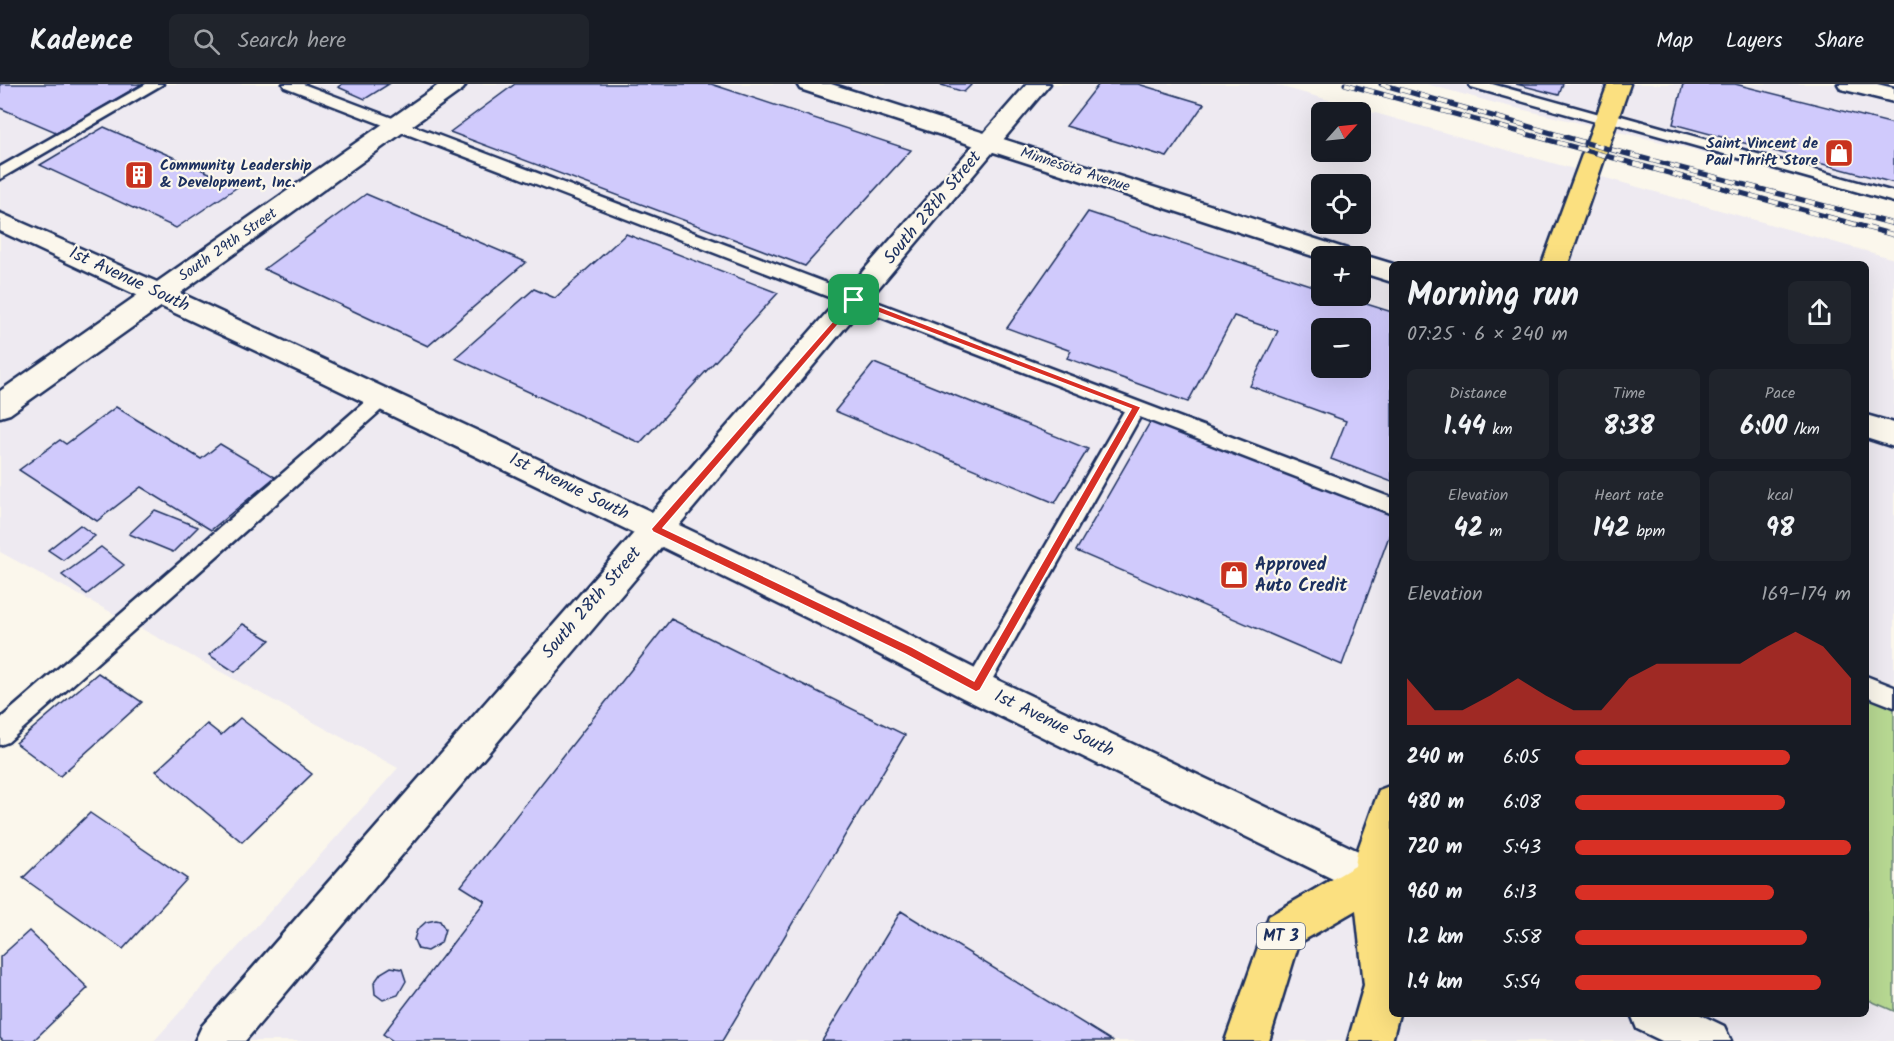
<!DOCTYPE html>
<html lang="en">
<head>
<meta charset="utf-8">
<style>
	body { margin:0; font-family:Kalam,sans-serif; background:#20242c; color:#f1f3f6; height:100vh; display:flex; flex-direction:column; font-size:22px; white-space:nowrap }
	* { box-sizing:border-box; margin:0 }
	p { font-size:20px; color:#9ea1a6 }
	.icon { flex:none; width:33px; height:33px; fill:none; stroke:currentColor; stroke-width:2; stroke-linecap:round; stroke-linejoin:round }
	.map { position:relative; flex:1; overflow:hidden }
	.drawer { position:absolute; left:1389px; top:177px; width:480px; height:756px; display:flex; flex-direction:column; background:#171b24; border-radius:9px; box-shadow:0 6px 24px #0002 }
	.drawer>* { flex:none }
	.needle { width:39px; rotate:63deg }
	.controls { position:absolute; left:1311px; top:18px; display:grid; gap:12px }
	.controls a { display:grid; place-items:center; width:60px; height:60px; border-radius:9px; background:#171b24; box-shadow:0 6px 24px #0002; font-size:30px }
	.pin { position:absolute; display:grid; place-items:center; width:51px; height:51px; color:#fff; margin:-26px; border-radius:12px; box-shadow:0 3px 9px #0006 }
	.round { display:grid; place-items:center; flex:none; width:63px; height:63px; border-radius:9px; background:#20242c }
	.headline { display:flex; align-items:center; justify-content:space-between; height:102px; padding:0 18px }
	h1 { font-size:33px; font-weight:700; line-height:45px }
	.metrics { display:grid; grid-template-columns:repeat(3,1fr); gap:9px; height:102px; padding:6px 18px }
	.metrics div { display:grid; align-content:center; border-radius:9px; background:#20242c; text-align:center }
	.metrics b { font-size:26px; font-weight:700 }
	.metrics small { font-size:16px; font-weight:400 }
	.metrics p { font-size:16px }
	.chart { height:168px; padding:12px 18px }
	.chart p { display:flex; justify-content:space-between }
	.chart svg { width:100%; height:108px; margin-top:6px; fill:#d93025; opacity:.7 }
	ul { padding:0 18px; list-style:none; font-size:20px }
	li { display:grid; grid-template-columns:96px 72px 1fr; align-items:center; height:45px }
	li i { height:15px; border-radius:8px; background:#d93025 }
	header { display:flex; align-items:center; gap:36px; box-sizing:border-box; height:84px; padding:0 30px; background:#171b24; border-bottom:2px solid #363941 }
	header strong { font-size:28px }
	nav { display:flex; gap:33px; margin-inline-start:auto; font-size:21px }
	.search { width:420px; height:54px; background:#20242c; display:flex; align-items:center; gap:15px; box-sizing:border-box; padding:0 21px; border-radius:9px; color:#9ea1a6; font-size:22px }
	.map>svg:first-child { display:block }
	.built { fill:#eeeaf1; fill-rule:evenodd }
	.green { fill:#b7d892; stroke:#698478; stroke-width:1.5 }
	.building { fill:#d0cafc; stroke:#1b2f5e; stroke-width:1.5; fill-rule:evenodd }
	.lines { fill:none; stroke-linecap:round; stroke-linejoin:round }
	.lane-casing { stroke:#1b2f5e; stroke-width:5 }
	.street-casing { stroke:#1b2f5e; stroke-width:5 }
	.secondary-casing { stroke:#1b2f5e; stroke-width:5 }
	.primary-casing { stroke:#1b2f5e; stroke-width:5 }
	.lane { fill:#fbf7ec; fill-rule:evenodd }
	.street { fill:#fbf7ec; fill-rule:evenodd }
	.secondary { fill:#fbf7ec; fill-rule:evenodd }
	.primary { fill:#fbe080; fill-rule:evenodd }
	.rail-casing { stroke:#1b2f5e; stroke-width:5 }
	.rail { stroke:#fbf7ec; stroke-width:4; stroke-dasharray:10; stroke-linecap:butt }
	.route { fill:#d93025; stroke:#fff; stroke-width:1.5; fill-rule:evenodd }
	.labels { text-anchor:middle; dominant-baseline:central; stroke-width:4.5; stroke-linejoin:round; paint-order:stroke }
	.far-poi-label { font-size:15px; font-weight:bold; fill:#1b2f5e; stroke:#fbf7ec; text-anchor:end }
	.far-street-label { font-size:15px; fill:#1b2f5e; stroke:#fbf7ec }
	.shield { fill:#fbf7ec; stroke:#5e6b89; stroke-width:1.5 }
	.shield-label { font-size:16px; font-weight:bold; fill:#1b2f5e }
	.street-label { font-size:18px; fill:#1b2f5e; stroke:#fbf7ec }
	.poi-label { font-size:18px; font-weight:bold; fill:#1b2f5e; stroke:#fbf7ec; text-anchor:start }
</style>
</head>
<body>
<header>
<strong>Kadence</strong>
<div class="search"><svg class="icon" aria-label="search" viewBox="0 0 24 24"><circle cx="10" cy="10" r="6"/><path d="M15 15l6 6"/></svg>Search here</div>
<nav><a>Map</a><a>Layers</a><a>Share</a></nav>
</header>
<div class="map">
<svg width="1894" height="957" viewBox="0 0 1894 957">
	<rect width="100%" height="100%" fill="#fbf7ec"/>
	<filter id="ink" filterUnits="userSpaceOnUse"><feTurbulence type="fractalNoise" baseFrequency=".0167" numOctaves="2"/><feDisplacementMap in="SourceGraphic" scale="12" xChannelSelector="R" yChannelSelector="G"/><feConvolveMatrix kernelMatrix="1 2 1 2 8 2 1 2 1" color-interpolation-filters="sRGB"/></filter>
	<g filter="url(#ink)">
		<path class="built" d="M0,0H1272L1894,175V957H154L398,684L0,468ZM1322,28H1360V68H1322ZM1322,100H1360V140H1322ZM1322,172H1360V212H1322ZM1392,180H1866V930H1392ZM1322,244H1360V284H1322Z
			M1426,0H1894V120L1683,63L1495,19Z"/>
		<path class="green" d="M1866,610L1894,621V927L1866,915Z"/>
		<path class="building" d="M0,0H142L58,49L0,24Z
			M342,0H389L365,15L338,3Z
			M515,0H711L911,66L805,182L450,48Z
			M938,0H972L964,8Z
			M1099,0H1138L1204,20L1167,73L1066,42Z
			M1516,0H1563L1559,11Z
			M1683,0H1735L1894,40V99L1673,40Z
			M104,43L239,102L176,144L40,81Z
			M366,110L526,178L428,262L264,185Z
			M1088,128L1322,205V212H1341L1392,228V398L1331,375L1346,337L1250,302L1278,247L1234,232L1188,318L1067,274L1071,267L1007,244ZM1322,244H1360V284H1322Z
			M626,150L778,209L640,359L455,274L534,205L555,214Z
			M874,279L1088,365L1055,419L835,327Z
			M116,323L201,375L220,360L275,393L211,446L141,403L97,437L19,386L60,356L66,360Z
			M1152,335L1392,427V444L1342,581L1076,467Z
			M155,426L198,443L173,468L129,450Z
			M80,441L95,452L63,476L48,466Z
			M101,463L124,481L87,510L62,491Z
			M671,535L905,651L722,957H393L383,950L485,817L461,802Z
			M243,540L270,556L235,588L209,571Z
			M98,589L142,618L60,692L16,659Z
			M240,634L312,690L242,758L156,687L207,640L221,651Z
			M90,729L187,795L123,865L23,794Z
			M901,827L1112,957H822Z
			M436,836L440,837L445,845L441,859L427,867L418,865L414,856L417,846L426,838Z
			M29,847L88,904L33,957H3L0,954V873Z
			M391,883L402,885L406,897L398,911L383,916L375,910L374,899L381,889Z"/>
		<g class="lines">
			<g class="lane-casing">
				<path id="lane" d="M146,0H163L0,95V83Z
					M283,0H303L1392,414V430L1140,333L984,610L976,613L968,610L965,603L968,596L1124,327L285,3Z
					M1469,0H1492L1603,31L1609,29L1614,30L1894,108V118L1614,39L1608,41L1603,40L1471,3Z
					M382,307L389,309L391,314L389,319L8,658L0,661V635L375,309Z
					M1866,592L1894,603V623L1866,612Z"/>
			</g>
			<g class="street-casing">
				<path id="street" d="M797,0H831L1350,166L1354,172L1360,170L1393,180L1392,198L1360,188V172H1322V175L800,5Z
					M159,201L169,203L173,210L169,217L10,330L0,333V307L149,203Z
					M1866,331L1894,339V363L1866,354Z"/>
			</g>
			<g class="secondary-casing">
				<path id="secondary" d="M440,0H466L463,5L180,209L652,428L1027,0H1050L679,441L869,531L989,592L1392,783V824L963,614L844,552L662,463L245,957H195L202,942L634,449L318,296L0,147V129L157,198Z
					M1838,0H1877L1894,4V18L1841,5Z
					M1631,930H1699L1724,942L1731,957H1662L1637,945Z"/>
			</g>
			<g class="primary-casing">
				<path id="primary" d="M1608,0H1630L1568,180H1542Z
					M1392,701V930H1399L1392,957H1348L1364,901L1356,826L1299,859L1269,957H1225L1269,832L1355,782L1357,768L1379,706Z"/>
			</g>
			<use href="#lane" class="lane"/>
			<use href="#street" class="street"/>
			<use href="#secondary" class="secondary"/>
			<use href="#primary" class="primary"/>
			<g class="rail-casing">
				<path id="rail" d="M1345,0L1894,151
					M1381,0L1597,62L1894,140"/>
			</g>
			<use href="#rail" class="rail"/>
		</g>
	</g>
	<path class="route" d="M854,213L1141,323L980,606L976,608L905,570L653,448L651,445ZM856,220L1131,325L974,597L912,563L663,444Z"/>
	<defs>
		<g id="shop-square" transform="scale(1.5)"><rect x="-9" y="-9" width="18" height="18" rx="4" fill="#c8321e" stroke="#fbf7ec"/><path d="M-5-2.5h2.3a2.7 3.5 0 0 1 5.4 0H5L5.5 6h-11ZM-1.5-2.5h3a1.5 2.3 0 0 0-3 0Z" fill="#fff"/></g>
		<g id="building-square" transform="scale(1.5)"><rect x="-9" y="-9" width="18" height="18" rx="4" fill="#c8321e" stroke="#fbf7ec"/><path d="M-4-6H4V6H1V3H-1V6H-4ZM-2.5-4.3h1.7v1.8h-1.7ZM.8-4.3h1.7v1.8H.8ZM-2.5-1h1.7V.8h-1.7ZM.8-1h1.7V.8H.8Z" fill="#fff"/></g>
	</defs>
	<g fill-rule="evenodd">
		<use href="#shop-square" x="1839" y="69"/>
		<use href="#building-square" x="139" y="91"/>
		<use href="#shop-square" x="1234" y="491"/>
	</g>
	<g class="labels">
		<g class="far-poi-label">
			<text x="1818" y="60">Saint Vincent de<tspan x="1818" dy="17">Paul Thrift Store</tspan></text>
			<text x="160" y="82" text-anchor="start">Community Leadership<tspan x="160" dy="17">&amp; Development, Inc.</tspan></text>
		</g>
		<g class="far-street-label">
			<text transform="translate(1075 86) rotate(18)">Minnesota Avenue</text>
			<text transform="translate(228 161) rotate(-35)">South 29th Street</text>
		</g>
		<rect class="shield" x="1257" y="839" width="48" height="26" rx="4.5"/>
		<g class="shield-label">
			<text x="1281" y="852">MT 3</text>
		</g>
		<g class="street-label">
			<text transform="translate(933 124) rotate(-50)">South 28th Street</text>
			<text transform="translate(129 196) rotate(25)">1st Avenue South</text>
			<text transform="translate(569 403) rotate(26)">1st Avenue South</text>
			<text transform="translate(592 519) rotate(-49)">South 28th Street</text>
			<text transform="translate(1054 640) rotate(26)">1st Avenue South</text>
		</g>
		<g class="poi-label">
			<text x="1255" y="481">Approved<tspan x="1255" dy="21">Auto Credit</tspan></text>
		</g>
	</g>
</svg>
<div class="controls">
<a><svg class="needle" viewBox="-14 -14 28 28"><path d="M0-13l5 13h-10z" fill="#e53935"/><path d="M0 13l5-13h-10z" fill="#9ea1a6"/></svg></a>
<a><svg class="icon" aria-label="locate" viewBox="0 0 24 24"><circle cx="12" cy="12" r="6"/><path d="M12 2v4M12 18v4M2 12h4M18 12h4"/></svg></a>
<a>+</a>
<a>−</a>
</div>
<div class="pin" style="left:854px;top:216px;background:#1e9e55"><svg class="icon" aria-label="arrive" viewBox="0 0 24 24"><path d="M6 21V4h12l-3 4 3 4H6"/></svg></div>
<section class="drawer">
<div class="headline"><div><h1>Morning run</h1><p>07:25 · 6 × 240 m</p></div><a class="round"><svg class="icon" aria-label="share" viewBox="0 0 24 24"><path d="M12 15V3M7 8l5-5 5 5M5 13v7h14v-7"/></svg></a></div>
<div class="metrics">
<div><p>Distance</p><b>1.44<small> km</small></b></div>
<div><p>Time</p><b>8:38</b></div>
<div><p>Pace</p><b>6:00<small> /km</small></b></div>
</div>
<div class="metrics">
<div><p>Elevation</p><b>42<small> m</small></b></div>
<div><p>Heart rate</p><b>142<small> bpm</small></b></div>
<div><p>kcal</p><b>98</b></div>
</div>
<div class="chart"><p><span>Elevation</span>169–174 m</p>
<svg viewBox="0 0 160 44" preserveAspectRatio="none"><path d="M0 44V25L10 38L20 38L30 32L40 25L50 32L60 38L70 38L80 25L90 19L100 19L110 19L120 19L130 12L140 6L150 12L160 25V44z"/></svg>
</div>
<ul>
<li><b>240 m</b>6:05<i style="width:78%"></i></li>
<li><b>480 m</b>6:08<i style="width:76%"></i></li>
<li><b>720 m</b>5:43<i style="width:100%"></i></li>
<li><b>960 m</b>6:13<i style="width:72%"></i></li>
<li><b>1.2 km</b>5:58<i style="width:84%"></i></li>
<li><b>1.4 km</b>5:54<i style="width:89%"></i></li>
</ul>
</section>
</div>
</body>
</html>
